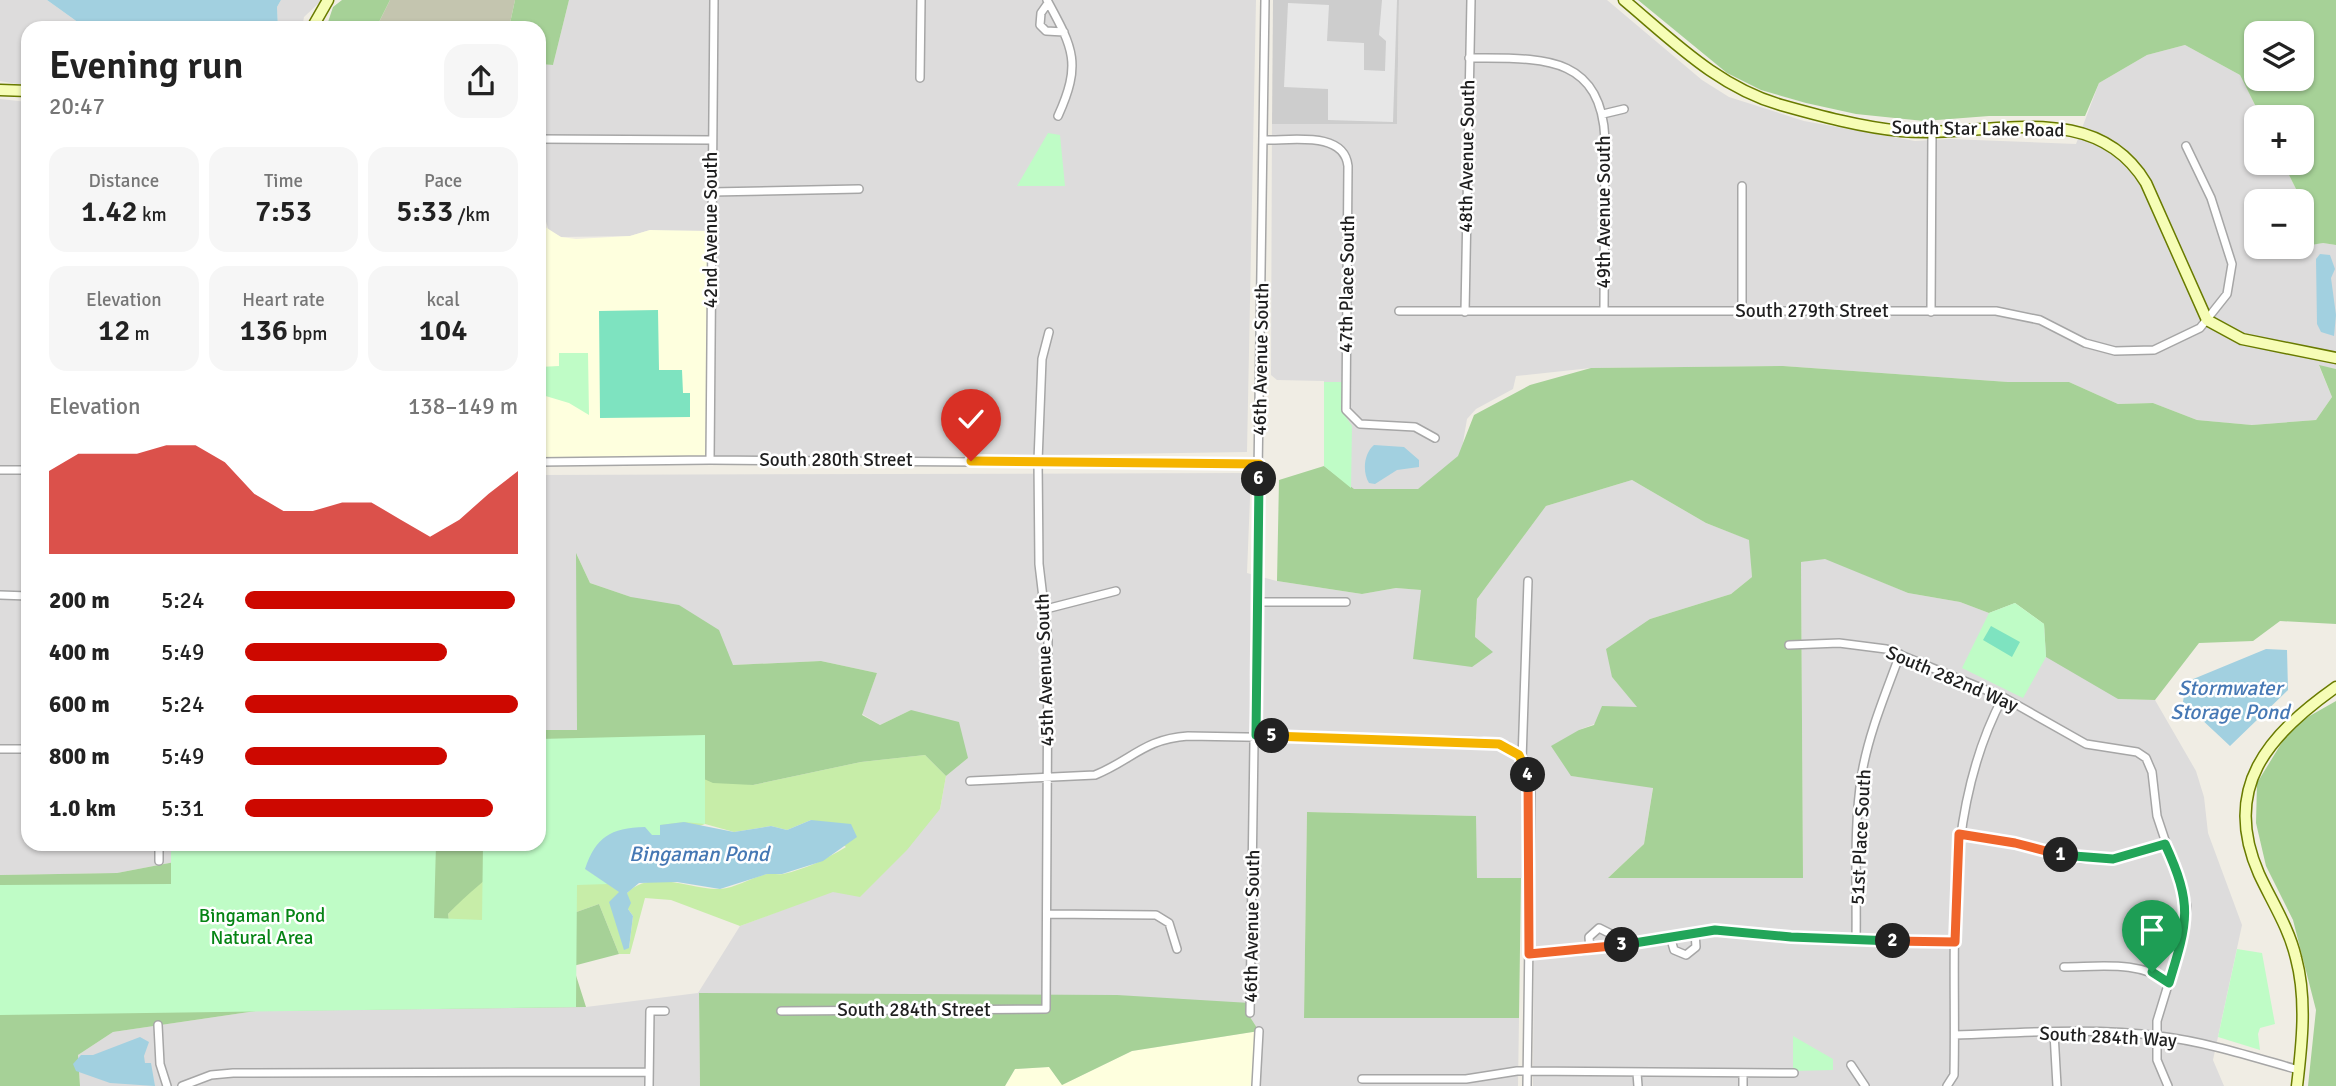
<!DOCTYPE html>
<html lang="en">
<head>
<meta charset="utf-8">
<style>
	body { margin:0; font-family:Signika,sans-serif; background:#f6f6f6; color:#222; height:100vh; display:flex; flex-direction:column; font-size:26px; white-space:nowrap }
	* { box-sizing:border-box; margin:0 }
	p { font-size:23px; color:#767676 }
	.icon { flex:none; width:38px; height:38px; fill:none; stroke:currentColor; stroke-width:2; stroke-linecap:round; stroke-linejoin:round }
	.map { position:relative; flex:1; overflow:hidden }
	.drawer { position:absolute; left:21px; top:21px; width:525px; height:830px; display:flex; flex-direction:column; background:#fff; border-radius:21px; box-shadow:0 2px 5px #0004 }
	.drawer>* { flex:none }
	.tools { position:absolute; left:2244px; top:21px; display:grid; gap:14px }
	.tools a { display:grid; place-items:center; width:70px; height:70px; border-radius:14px; background:#fff; box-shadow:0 2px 5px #0004; font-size:35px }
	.pin { position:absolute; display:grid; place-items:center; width:60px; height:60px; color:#fff; margin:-72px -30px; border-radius:50% 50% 50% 0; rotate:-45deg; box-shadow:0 0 7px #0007 }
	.pin .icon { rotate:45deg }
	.km { position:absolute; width:35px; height:35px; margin:-18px; border-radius:50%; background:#222; color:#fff; font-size:19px; line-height:35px; text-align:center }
	.round { display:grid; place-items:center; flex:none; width:74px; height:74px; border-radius:21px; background:#f6f6f6 }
	.head { display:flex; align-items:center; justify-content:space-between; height:119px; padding:0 28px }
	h1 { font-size:38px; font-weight:600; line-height:52px }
	.metrics { display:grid; grid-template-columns:repeat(3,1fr); gap:10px; height:119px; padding:7px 28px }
	.metrics div { display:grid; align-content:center; border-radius:18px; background:#f6f6f6; text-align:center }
	.metrics b { font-size:30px; font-weight:600 }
	.metrics small { font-size:19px; font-weight:400 }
	.metrics p { font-size:19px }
	.chart { height:196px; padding:14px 28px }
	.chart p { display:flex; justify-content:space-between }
	.chart svg { width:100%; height:126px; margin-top:7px; fill:#cd0800; opacity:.7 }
	ul { padding:0 28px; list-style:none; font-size:23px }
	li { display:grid; grid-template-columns:112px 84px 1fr; align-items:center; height:52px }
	li i { height:18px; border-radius:9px; background:#cd0800 }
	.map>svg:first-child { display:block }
	.residential { fill:#dddcdc }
	.education { fill:#feffde }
	.religious { fill:#cdcdcd }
	.construction { fill:#c4c5af }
	.grass { fill:#c7eda8; fill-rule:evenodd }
	.forest { fill:#a6d197; fill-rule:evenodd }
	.park { fill:#bffcc6 }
	.pitch { fill:#7ee3c0 }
	.parking { fill:#e7e7e7 }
	.water { fill:#a2d0e0 }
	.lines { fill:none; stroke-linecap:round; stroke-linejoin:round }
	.street-casing { stroke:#a6a6a6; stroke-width:10 }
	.secondary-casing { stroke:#697b00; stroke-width:13 }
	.street { stroke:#fff; stroke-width:7 }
	.secondary { stroke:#f6fdb6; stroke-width:10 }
	.split-1-casing { stroke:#fff; stroke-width:14 }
	.split-2-casing { stroke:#fff; stroke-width:14 }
	.split-3-casing { stroke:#fff; stroke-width:14 }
	.split-4-casing { stroke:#fff; stroke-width:14 }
	.split-5-casing { stroke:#fff; stroke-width:14 }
	.split-6-casing { stroke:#fff; stroke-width:14 }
	.split-7-casing { stroke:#fff; stroke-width:14 }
	.split-1 { stroke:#22a559; stroke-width:9 }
	.split-2 { stroke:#f0652b; stroke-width:9 }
	.split-3 { stroke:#22a559; stroke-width:9 }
	.split-4 { stroke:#f0652b; stroke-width:9 }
	.split-5 { stroke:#f5b400; stroke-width:9 }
	.split-6 { stroke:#22a559; stroke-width:9 }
	.split-7 { stroke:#f5b400; stroke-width:9 }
	.labels { text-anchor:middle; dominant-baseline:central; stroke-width:5; stroke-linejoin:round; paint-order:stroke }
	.street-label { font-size:19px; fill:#1f1f1f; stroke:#fff }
	.park-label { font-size:19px; fill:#068415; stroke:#fff }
	.water-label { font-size:21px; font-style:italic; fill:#4678b4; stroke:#fff }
</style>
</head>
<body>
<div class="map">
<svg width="2336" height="1086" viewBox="0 0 2336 1086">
	<rect width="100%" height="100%" fill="#f0ede4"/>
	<path class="residential" d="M0,0H47L86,28H28V86L0,81Z
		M281,0H322L304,17L302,28H278L277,7Z
		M569,0H1256L1247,452L710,460L650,230L630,236L561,237L549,231L539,200V64L553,65Z
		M1399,0H1607L1702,80L1729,97L1804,121L1915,141L1949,139L2076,144L2099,83L2147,55L2185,45L2240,75L2261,117H2256V163H2283L2297,191L2298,201H2256V247H2301V221L2305,245L2323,243L2336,245V369L2319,366L2332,397L2316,420L2252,425L2197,420L2153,403L2118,404L2069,382H2008L1783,366L1591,368L1516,376L1513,389L1476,409L1467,419L1460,460L1419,495L1350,493L1324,466V381L1277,380L1271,375L1272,124H1397Z
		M0,99L28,102V844H188L185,860L117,873L0,875Z
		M1251,473L1247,573L1277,581L1362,594L1396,588L1422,590L1475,638L1477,599L1546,506L1632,480L1706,523L1750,540L1752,577L1731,594L1650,619L1612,677L1638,707L1579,730L1571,776L1653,787L1644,844L1609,877H1803L1801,562L1825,558L1908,593L1960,602L1989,613L2015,603L2118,699L2155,700L2196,771L2204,797L2208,833L2242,925L2213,1060L2224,1086H1533L1534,878H1477L1475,816L1307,812L1304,1017L1519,1018L1518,1086H1259V1031L1250,1017L699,993L700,1086H80L78,1055L113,1032L256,1011L586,1007L698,993L740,926L833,891L940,809L946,776L968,758L911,710L880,725L862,714L877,673L821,661L733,665L631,597L590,583L577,555V730H539V475Z"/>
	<path class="education" d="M539,223L561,237L576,239L630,236L650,230L711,231L710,460L539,462Z
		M1259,1031L1256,1086H1005L1015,1069L1049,1067L1062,1085L1132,1051Z"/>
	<path class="religious" d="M1273,0H1399L1397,124H1272Z"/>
	<path class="construction" d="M390,0H515L509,28H376Z"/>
	<path class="grass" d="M925,755L946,776L940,809L907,850L860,897L833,892L740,926L671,900L645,898L630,954H619L599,904L523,931L450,938L448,914L473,887L539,844L687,771L753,785L861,762ZM811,820L846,847C826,859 806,869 783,874C778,875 772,873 767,874C751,877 736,888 720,889C690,890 652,868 627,893L628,909L633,916L629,948L620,892L585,869L705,824L734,832L771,826L787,830Z"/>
	<path class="forest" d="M342,0H390L376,28H326L333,7Z
		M515,0H569L553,65L539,64V28H509Z
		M1638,0H2336V245L2323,243L2305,246L2301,201H2298L2297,191L2283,163H2301V117H2261L2240,75L2185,45L2147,55L2099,83L2085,116H1989L1924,121L1856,114L1806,103L1761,90L1727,73ZM2256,33H2301V79H2256Z
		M2319,365L2336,369V624L2280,621L2253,641L2199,643L2155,700L2118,699L2046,657L2044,624L2015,603L1989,613L1960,602L1908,593L1825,559L1801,562L1803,878H1608L1644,844L1653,788L1571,776L1551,746L1579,730L1594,725L1602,706L1637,707L1612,677L1606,649L1650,619L1731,594L1752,577L1749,540L1706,523L1632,480L1546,506L1477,599L1475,637L1493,652L1472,667L1413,659L1421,590L1396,588L1362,594L1277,581L1279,480L1324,466L1354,489H1418L1458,456L1474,415L1530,385L1591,368L1783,366L2008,382H2069L2118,404L2153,403L2197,420L2252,425L2316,420L2332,397Z
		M576,553L590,583L631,597L679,605L719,630L733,665L821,661L877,673L862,715L880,725L911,710L959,722L968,758L946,776L925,755L861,762L753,785L713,783L686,771L539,834V730H577Z
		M2336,701V1086H2308L2316,1010L2293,920L2266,866L2256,823L2257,783L2292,726Z
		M1307,812L1476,816L1477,878H1521L1519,1018H1304Z
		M188,844H527C501,868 473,888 448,914L451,938L523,931L599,904L619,954L573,966L586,1007L256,1011L113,1032L78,1055L80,1086H0V875L117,873L185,860Z
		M699,993L1117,995L1250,1003V1017L1259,1031L1132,1051L1062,1085L1049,1067L1015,1069L1005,1086H700Z"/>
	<path class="park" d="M1048,133L1060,135L1065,186H1017Z
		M559,353H588L589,415L569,403L539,394V367L559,366Z
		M1324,382H1342V411L1352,426L1351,488L1324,466Z
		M2015,603L2044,624L2046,657L2023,698L1962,668L1989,613Z
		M705,735V824L684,822L660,825L661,835H652L585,869L608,884L577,885L576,1007L0,1015V885L171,884V844H436L434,918L482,920L483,844H539V739Z
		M2237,949L2262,953L2275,1024L2260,1028L2258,1034L2260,1050L2218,1037Z
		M1793,1036L1833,1059V1070L1793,1071Z"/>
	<path class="pitch" d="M658,310L659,370H682L683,393H690V417L600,418L599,311Z
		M1991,626L2020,642L2012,657L1983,640Z"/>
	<path class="parking" d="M1382,0H1397L1393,122L1328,120V89L1284,87L1288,3L1329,5L1327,41L1364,43V70L1385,71L1386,41L1379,35Z"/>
	<path class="water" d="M47,0H281L277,7L278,28H86Z
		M2320,254L2330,255L2335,269L2331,278L2336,315L2334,336L2321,332L2317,324L2316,259Z
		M1374,445L1404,447L1419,460V467L1397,470L1375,484L1369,483C1362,472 1364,453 1374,445Z
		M2266,649L2287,650L2288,690L2230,746L2183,702L2186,682Z
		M811,820L851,824L857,837L823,861L782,874H767L720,889L677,882L639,883L627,893L631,903L628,909L633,916L629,948L624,950L609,902L619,892L585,869C596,837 610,828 645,827L652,835H660V825L684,822L734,832L771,826L787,830Z
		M140,1037L149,1042L144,1056L145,1063H151L155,1086L110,1083L76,1071L73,1064L81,1055H93Z"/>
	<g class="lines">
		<g class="street-casing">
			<path id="street" d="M1047,0C1073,48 1082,63 1058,116
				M1048,3L1041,13L1040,25L1046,31L1064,32
				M1469,58C1536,59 1601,51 1605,139L1604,310
				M920,78L921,0
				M1603,114L1624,109
				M539,139L712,140
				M1263,140C1290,141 1344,130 1348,166L1346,410L1360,424L1415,427L1435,438
				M711,192L859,189
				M1742,310V186
				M1399,311H1996L2040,320L2085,343L2115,351L2154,350L2200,328L2227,294L2232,264L2211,198L2186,146
				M1465,312L1471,0
				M1931,312L1932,131
				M710,460L714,0
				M539,462L710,460L1259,464
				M0,470H28
				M0,595L28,596
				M1258,602H1346
				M1046,609L1116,591
				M1789,645L1839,643L1886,649L2003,697L2086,744L2137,752L2146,758L2152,772L2157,816L2187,906L2183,936L2157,1021V1060L2168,1086
				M0,749H28
				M970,781L1095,775C1132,760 1144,739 1188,736L1477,741L1507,746L1522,760
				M1959,834L2015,843L2081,859L2128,856L2165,844
				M159,861V844
				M1047,914L1156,915L1169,923L1177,949
				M1670,936L1674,950L1686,955L1696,947L1695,932
				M1856,941C1857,886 1853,828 1862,773C1869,732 1886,693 1900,654
				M1590,950L1589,937L1599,928L1611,934L1613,946
				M1529,954L1580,951L1715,930L1856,941L1955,942
				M2064,967C2098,967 2141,960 2169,983
				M781,1011L1046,1009L1048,640L1039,564L1038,461L1042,359L1049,332
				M1250,1013L1265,0
				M158,1025L160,1064L167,1086
				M2054,1033L2057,1086
				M1955,1035C2020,1033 2094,1027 2159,1036C2207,1042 2253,1057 2299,1070
				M1851,1065L1865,1086
				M1637,1073L1638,1086
				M1362,1079H1466L1517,1071L1794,1073
				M182,1086L211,1075L233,1073L648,1072
				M649,1086L650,1011H665
				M1256,1086L1259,1031
				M1527,1086L1531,792L1522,760L1528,581
				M1743,1086V1073
				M1947,1086L1954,1075C1957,947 1941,814 2003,697"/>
		</g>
		<g class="secondary-casing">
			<path id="secondary" d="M1624,0C1673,41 1718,87 1781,105C1820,116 1861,127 1901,131C1984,139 2093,95 2146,183L2207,320L2242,339L2336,358
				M312,28L328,0
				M0,90L28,91
				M2297,1086C2302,1044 2307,999 2296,958C2289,928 2272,902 2259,874C2221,788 2268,735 2336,687"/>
		</g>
		<use href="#street" class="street"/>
		<use href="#secondary" class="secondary"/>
	</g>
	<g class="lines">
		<g class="split-1-casing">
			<path id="split-1" d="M2061,855L2113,859L2165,844C2193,905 2188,921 2169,983L2152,972"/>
		</g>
		<g class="split-2-casing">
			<path id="split-2" d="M1893,941L1955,942L1959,834L2015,843L2061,855"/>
		</g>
		<g class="split-3-casing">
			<path id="split-3" d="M1622,945L1715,930L1791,937L1893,941"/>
		</g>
		<g class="split-4-casing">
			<path id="split-4" d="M1528,775L1529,954L1622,945"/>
		</g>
		<g class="split-5-casing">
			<path id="split-5" d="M1272,736L1499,744L1519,755L1528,775"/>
		</g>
		<g class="split-6-casing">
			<path id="split-6" d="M1259,479L1256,735L1272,736"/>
		</g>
		<g class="split-7-casing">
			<path id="split-7" d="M971,461L1259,464V479"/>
		</g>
		<use href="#split-1" class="split-1"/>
		<use href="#split-2" class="split-2"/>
		<use href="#split-3" class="split-3"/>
		<use href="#split-4" class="split-4"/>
		<use href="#split-5" class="split-5"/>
		<use href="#split-6" class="split-6"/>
		<use href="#split-7" class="split-7"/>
	</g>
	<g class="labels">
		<g class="street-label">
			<text transform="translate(1978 129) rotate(1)">South Star Lake Road</text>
			<text transform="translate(1467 156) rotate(-89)">48th Avenue South</text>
			<text transform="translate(1604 212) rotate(-90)">49th Avenue South</text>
			<text transform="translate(711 230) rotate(-90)">42nd Avenue South</text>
			<text transform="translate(1347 284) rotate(-89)">47th Place South</text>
			<text x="1812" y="311">South 279th Street</text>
			<text transform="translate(1261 359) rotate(-89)">46th Avenue South</text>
			<text x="836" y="460">South 280th Street</text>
			<text transform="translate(1045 670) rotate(-92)">45th Avenue South</text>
			<text transform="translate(1952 679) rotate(23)">South 282nd Way</text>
			<text transform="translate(1861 837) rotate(-87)">51st Place South</text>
			<text transform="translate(1252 926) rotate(-89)">46th Avenue South</text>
			<text x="914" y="1010">South 284th Street</text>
			<text transform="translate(2108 1037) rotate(3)">South 284th Way</text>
		</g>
		<g class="park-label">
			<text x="262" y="916">Bingaman Pond<tspan x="262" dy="22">Natural Area</tspan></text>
		</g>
		<g class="water-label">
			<text x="2230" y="688">Stormwater<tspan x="2230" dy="24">Storage Pond</tspan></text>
			<text x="699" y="854">Bingaman Pond</text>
		</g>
	</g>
</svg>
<div class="tools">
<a><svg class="icon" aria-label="layers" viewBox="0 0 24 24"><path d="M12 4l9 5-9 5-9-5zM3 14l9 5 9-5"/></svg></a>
<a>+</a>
<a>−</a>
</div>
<div class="pin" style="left:2152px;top:972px;background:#1e9e55"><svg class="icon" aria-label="arrive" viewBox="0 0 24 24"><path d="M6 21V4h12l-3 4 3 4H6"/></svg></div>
<div class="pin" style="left:971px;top:461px;background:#d93025"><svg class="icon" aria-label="check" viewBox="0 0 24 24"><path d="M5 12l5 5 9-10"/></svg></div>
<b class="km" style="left:2061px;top:855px">1</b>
<b class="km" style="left:1893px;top:941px">2</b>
<b class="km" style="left:1622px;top:945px">3</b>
<b class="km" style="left:1528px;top:775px">4</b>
<b class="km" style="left:1272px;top:736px">5</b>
<b class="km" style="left:1259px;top:479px">6</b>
<section class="drawer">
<div class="head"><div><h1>Evening run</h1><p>20:47</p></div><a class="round"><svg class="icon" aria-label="share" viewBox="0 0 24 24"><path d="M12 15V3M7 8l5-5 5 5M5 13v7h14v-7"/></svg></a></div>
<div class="metrics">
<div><p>Distance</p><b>1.42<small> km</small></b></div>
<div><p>Time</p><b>7:53</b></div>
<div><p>Pace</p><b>5:33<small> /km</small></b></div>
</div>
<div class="metrics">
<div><p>Elevation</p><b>12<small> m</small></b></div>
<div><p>Heart rate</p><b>136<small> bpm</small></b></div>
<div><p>kcal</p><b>104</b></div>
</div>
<div class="chart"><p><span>Elevation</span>138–149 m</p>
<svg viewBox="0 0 160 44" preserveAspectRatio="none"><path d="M0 44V15L10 9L20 9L30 9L40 6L50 6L60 12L70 23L80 29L90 29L100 26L110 26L120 32L130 38L140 32L150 23L160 15V44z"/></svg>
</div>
<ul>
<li><b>200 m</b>5:24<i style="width:99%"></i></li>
<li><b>400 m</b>5:49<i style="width:74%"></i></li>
<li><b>600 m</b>5:24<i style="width:100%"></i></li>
<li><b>800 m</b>5:49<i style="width:74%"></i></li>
<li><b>1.0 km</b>5:31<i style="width:91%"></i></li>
</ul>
</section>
</div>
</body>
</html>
